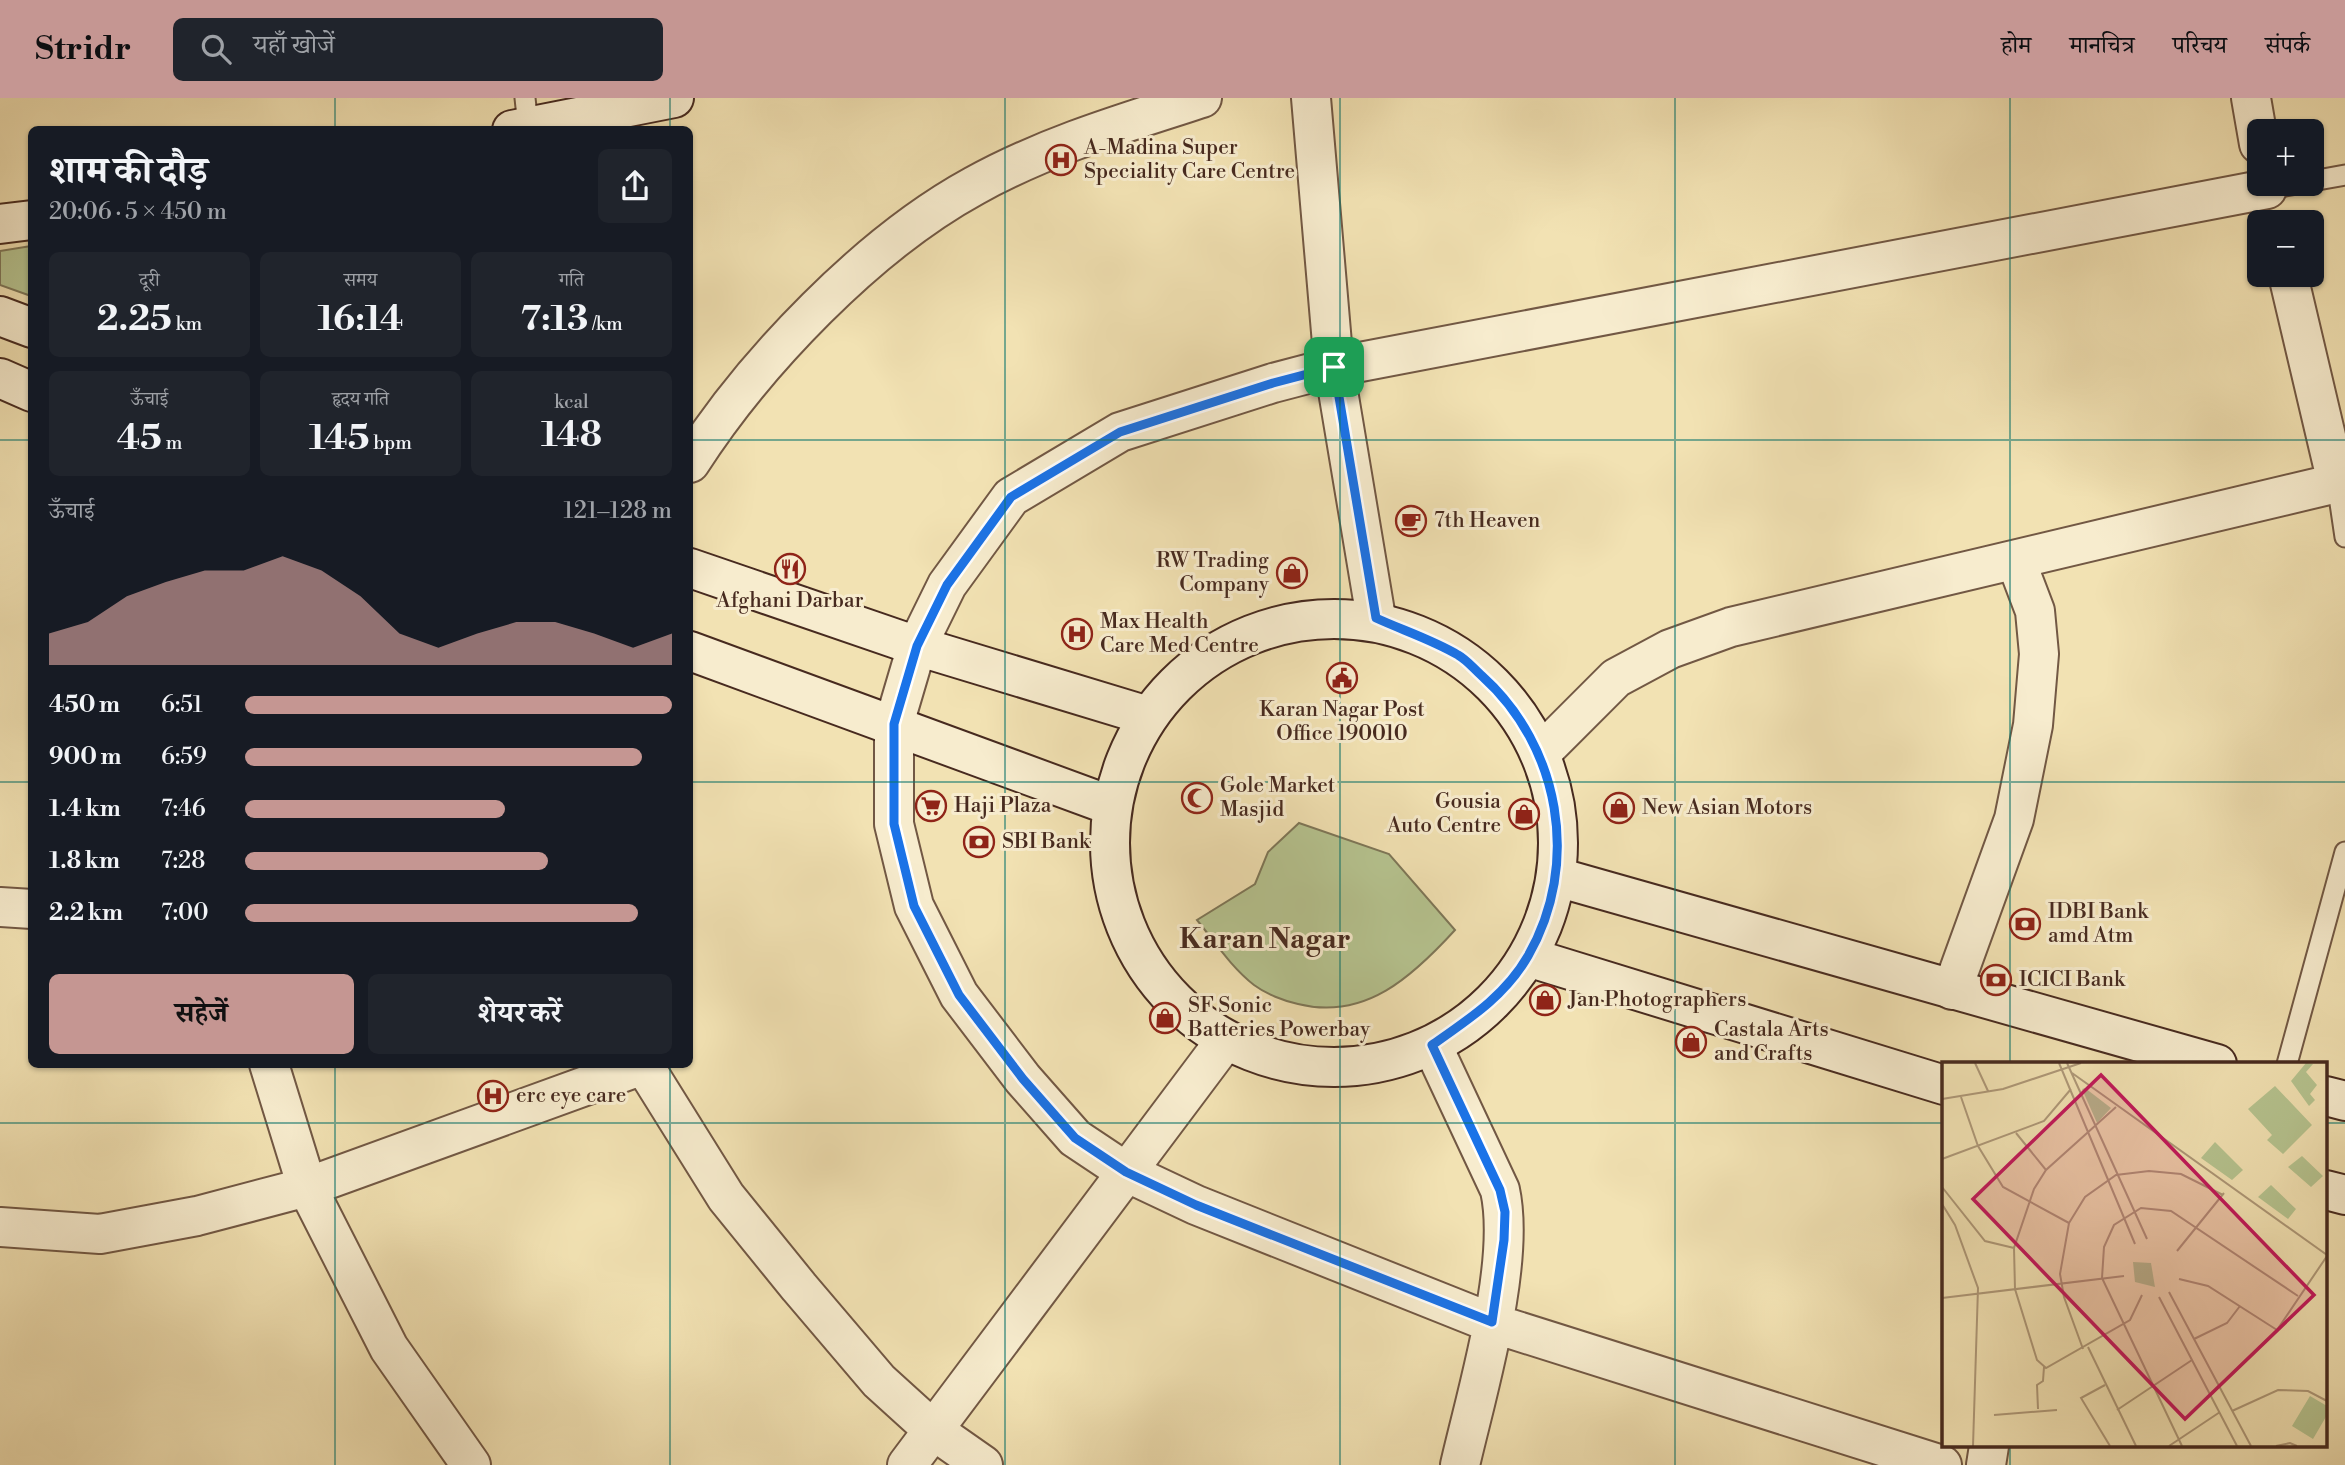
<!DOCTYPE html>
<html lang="hi">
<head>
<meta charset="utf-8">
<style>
	body { margin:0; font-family:"Libre Bodoni","Noto Serif Devanagari",serif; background:#20242c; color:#f1f3f6; height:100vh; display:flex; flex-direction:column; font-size:26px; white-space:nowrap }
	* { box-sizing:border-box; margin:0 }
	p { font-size:23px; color:#9ea1a6 }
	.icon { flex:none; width:38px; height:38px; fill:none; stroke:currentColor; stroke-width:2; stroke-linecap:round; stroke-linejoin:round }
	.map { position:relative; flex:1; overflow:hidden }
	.sheet { position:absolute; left:28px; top:28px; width:665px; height:942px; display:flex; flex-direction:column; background:#171b24; border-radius:10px; box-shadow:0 2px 5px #0004 }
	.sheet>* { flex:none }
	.fabs { position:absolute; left:2247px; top:21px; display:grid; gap:14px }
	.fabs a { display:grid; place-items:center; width:77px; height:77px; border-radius:10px; background:#171b24; box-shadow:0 2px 5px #0004; font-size:35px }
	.pin { position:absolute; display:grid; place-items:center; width:60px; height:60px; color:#fff; margin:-30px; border-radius:14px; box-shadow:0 4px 10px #0006 }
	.round { display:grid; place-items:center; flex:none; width:74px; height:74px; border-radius:10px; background:#20242c }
	.overview { display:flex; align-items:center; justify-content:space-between; height:119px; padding:0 21px }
	h1 { font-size:38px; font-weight:700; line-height:52px }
	.stats { display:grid; grid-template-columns:repeat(3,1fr); gap:10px; height:119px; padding:7px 21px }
	.stats div { display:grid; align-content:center; border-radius:10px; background:#20242c; text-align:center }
	.stats b { font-size:35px; font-weight:700 }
	.stats small { font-size:19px; font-weight:400 }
	.stats p { font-size:19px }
	.chart { height:196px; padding:14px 21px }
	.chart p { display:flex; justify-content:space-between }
	.chart svg { width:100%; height:126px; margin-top:7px; fill:#c59692; opacity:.7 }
	.button { display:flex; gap:14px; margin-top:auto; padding:14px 21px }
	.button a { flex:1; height:80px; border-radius:10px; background:#c59692; color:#111; font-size:28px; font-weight:700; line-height:80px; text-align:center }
	.button a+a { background:#20242c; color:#f1f3f6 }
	ul { padding:0 21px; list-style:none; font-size:23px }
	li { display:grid; grid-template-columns:112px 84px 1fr; align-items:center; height:52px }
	li i { height:18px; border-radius:9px; background:#c59692 }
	header { display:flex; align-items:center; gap:42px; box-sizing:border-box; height:98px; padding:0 35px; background:#c59692; color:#111 }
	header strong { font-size:33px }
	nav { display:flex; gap:38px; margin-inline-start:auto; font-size:24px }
	.search { width:490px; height:63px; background:#20242c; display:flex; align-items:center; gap:18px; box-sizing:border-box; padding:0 24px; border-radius:10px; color:#9ea1a6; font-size:26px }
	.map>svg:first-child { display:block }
	.green { fill:#b6c490; stroke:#7e7758; stroke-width:2 }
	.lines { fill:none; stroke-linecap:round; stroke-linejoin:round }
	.lane-casing { stroke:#725844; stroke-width:23 }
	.street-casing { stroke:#725844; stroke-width:42 }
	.secondary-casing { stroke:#472a1f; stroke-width:42 }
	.lane { stroke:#f7ecce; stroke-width:19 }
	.street { stroke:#f7ecce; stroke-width:38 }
	.secondary { stroke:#f7ecce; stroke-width:38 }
	.route-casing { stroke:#fff; stroke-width:14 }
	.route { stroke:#1a73e8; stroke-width:9 }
	.grid { fill:none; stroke:#0f766e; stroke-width:2; stroke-opacity:0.55 }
	.labels { text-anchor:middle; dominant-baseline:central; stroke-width:6; stroke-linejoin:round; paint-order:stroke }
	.poi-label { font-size:21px; fill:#472a1f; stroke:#f7ecce; text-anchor:start }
	.district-label { font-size:28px; font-weight:bold; fill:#472a1f; stroke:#f7ecce }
	.inset-road { fill:none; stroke:#ae9878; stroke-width:2 }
	.view { fill:#c2185b; fill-opacity:0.15; stroke:#c2185b; stroke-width:3.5 }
	.inset-edge { fill:none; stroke:#472a1f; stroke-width:3.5 }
</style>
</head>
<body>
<header>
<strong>Stridr</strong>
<div class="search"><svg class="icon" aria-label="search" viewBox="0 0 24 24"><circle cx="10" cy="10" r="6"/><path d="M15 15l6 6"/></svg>यहाँ खोजें</div>
<nav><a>होम</a><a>मानचित्र</a><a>परिचय</a><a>संपर्क</a></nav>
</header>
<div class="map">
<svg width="2345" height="1367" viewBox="0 0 2345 1367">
	<rect width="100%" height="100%" fill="#f2e2b3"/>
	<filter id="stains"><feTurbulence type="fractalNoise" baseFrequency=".00286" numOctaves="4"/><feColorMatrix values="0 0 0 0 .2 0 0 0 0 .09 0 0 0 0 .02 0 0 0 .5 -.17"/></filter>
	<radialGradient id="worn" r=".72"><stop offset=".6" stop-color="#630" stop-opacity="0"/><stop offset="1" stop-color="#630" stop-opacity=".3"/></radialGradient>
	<path class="green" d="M31,148H32L31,198L0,187V153Z
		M1299,725L1389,756L1455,832C1413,878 1365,923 1298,906C1284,903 1266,896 1254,887C1231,869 1215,844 1197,822L1255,786L1268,754Z"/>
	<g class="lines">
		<g class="lane-casing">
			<path id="lane" d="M525,0L528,28
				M2312,83L2345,77
				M2267,91L2297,86
				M2344,384L2337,385L2345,439
				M2287,966L2345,754"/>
		</g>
		<g class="street-casing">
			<path id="street" d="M1311,0L1334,269L1376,520
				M2251,0L2259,46
				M690,365C755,264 868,146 974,88C1046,48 1124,25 1202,0
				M1541,655L1616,580L1670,551L1731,529L2337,385L2288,177
				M0,809L32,811
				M1952,892L2014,721L2033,627L2039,556L2035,513L2016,463
				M1432,947L1500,1092C1516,1165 1477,1293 1460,1367
				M269,966L307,1089L389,1250L471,1367
				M643,966L726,1099L799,1189L879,1283L933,1332L983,1367
				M0,1129L100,1136L197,1118L307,1089L643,967
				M907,1367L1225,943
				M1942,1367L1492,1225L1196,1107L1126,1074L1075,1040L1023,981L959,897L914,808L894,726V626L917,548L947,487L1011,399L1120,334L1273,285L1334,269L2267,91
				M1986,1367L1989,1348"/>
		</g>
		<g class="secondary-casing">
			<path id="secondary" d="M512,32L674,0
				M0,126L32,122
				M0,218L32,230
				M0,280L32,294
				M690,470L917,548L1148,618
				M1110 745a224 224 0 1 1 448 0a224 224 0 1 1-448 0Z
				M690,553L1112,708
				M1557,779L2217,966
				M1528,859L1944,987
				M2326,998L2345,1003
				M2326,1092L2345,1097"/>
		</g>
		<use href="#lane" class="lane"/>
		<use href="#street" class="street"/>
		<use href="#secondary" class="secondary"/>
	</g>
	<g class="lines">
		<g class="route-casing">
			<path id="route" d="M1334,269L1376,520C1402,532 1433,542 1458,557C1467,562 1474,571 1482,578C1560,648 1581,766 1528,858C1505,898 1469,921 1432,947L1500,1092L1505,1114L1504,1142L1492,1224L1196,1107L1126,1074L1075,1040L1023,981L959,897L914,808L894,726V626L917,548L947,487L1011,399L1120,334L1273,285Z"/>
		</g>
		<use href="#route" class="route"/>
	</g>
	<path class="grid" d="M335,0V32M670,0V32M1005,0V1367M1340,0V1367M1675,0V1367M2010,0V966M0,342H32M690,342H2345M0,684H32M690,684H2345M335,966V1367M670,966V1367M0,1025H1944M2326,1025H2345M2010,1348V1367"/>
	<defs>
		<g id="hospital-ring" transform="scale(1.575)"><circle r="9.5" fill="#f7ecce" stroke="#8f2418" stroke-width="1.5"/><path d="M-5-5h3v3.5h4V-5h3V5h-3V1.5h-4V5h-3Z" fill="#8f2418"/></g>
		<g id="cafe-ring" transform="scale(1.575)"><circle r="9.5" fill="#f7ecce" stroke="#8f2418" stroke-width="1.5"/><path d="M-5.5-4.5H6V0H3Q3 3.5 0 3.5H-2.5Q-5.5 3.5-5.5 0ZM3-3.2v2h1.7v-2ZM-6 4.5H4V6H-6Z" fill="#8f2418"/></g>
		<g id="restaurant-ring" transform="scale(1.575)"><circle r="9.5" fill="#f7ecce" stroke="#8f2418" stroke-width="1.5"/><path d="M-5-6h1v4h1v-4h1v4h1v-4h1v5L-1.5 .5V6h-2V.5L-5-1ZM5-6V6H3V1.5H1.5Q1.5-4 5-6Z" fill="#8f2418"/></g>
		<g id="shop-ring" transform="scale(1.575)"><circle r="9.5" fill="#f7ecce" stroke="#8f2418" stroke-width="1.5"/><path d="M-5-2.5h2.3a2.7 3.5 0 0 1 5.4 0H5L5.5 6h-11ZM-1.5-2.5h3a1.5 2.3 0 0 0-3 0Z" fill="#8f2418"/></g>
		<g id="civic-ring" transform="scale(1.575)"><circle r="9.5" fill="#f7ecce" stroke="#8f2418" stroke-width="1.5"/><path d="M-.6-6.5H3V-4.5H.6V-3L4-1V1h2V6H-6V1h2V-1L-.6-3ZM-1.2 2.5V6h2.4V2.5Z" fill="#8f2418"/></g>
		<g id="mosque-ring" transform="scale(1.575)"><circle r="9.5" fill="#f7ecce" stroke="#8f2418" stroke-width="1.5"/><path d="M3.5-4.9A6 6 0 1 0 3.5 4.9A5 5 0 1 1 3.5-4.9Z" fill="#8f2418"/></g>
		<g id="supermarket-ring" transform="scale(1.575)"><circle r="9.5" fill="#f7ecce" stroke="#8f2418" stroke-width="1.5"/><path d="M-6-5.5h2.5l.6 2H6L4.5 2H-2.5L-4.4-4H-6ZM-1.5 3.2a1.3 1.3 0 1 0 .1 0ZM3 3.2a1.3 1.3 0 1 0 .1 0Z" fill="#8f2418"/></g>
		<g id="bank-ring" transform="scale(1.575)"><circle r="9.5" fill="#f7ecce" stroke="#8f2418" stroke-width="1.5"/><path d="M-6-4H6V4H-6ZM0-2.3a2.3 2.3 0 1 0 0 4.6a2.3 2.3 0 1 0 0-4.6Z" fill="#8f2418"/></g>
	</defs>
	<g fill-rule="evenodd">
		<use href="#hospital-ring" x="1061" y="62"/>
		<use href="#cafe-ring" x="1411" y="423"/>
		<use href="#restaurant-ring" x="790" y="471"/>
		<use href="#shop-ring" x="1292" y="475"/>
		<use href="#hospital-ring" x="1077" y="536"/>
		<use href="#civic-ring" x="1342" y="580"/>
		<use href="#mosque-ring" x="1197" y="700"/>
		<use href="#supermarket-ring" x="931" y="708"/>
		<use href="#shop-ring" x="1619" y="710"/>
		<use href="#shop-ring" x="1524" y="716"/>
		<use href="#bank-ring" x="979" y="744"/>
		<use href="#bank-ring" x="2025" y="826"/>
		<use href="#bank-ring" x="1996" y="882"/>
		<use href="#shop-ring" x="1545" y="902"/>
		<use href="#shop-ring" x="1165" y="920"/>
		<use href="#shop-ring" x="1691" y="944"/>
		<use href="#hospital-ring" x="493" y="998"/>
	</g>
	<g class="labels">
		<g class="poi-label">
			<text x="1084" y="50">A-Madina Super<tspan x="1084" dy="24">Speciality Care Centre</tspan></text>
			<text x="1434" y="423">7th Heaven</text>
			<text x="1269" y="463" text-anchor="end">RW Trading<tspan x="1269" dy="24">Company</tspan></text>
			<text x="790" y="503" text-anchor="middle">Afghani Darbar</text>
			<text x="1100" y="524">Max Health<tspan x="1100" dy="24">Care Med Centre</tspan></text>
			<text x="1342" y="612" text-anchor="middle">Karan Nagar Post<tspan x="1342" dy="24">Office 190010</tspan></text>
			<text x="1220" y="688">Gole Market<tspan x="1220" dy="24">Masjid</tspan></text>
			<text x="1501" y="704" text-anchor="end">Gousia<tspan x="1501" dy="24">Auto Centre</tspan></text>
			<text x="954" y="708">Haji Plaza</text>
			<text x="1642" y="710">New Asian Motors</text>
			<text x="1002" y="744">SBI Bank</text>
			<text x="2048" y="814">IDBI Bank<tspan x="2048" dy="24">amd Atm</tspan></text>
			<text x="2019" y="882">ICICI Bank</text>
			<text x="1568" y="902">Jan Photographers</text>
			<text x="1188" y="908">SF Sonic<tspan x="1188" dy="24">Batteries Powerbay</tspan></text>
			<text x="1714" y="932">Castala Arts<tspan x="1714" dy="24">and Crafts</tspan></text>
			<text x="516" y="998">erc eye care</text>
		</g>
		<g class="district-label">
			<text x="1265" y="841">Karan Nagar</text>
		</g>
	</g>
	<g transform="translate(1942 964)">
		<rect width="385" height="385" fill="#f2e2b3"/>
		<path d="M364,1L371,2L364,10L375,23L368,32L373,38L367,44L349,19ZM333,24L370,63L341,92L325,78L330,73L306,47ZM143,26L169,46L155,61L140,27ZM273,80L301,108L290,118L259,96ZM360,94L381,114L369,125L346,105ZM329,123L354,147L346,157L316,135ZM191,200L209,201L213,225L193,220ZM368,334L385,344V353L371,377L350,364Z" fill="#b6c490"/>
		<path class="inset-road" d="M33,1L46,29M117,1L193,182M125,1L205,177M130,11L385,193M19,35L36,84L61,125L127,161M0,37L61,27L139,1M174,45L104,108L92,127L72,186L73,227L95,298L104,306L188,258L200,233M74,71L104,108M0,97L102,59L129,27M0,125L43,179L72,186M0,142L13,163L36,226L31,384M235,189L282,131M237,217L266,224L335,268L385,194M227,230L309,384M217,235L295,384M0,236L182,214M252,277L285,261L298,244M146,285L194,384M141,287L122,235L118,212L127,161L143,135L174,113L207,109L239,112L281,133M163,323L139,336L168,384M96,347L95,323L101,319L102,305M175,348L250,298M290,349L336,328L366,329L385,339M52,353L115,348M227,384L278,350M240,384L160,216L162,185L172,163L199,146L229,149L356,234M334,384L348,381L355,384"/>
		<path class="view" d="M159,13L372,233L243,357L31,137Z"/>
		<rect width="385" height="385" class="inset-edge"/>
	</g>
	<rect width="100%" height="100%" filter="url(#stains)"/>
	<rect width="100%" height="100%" fill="url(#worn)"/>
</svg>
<div class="fabs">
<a>+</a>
<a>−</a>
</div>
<div class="pin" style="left:1334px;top:269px;background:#1e9e55"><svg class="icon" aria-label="arrive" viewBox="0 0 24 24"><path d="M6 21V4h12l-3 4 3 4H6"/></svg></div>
<section class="sheet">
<div class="overview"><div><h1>शाम की दौड़</h1><p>20:06 · 5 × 450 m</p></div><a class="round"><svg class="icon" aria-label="share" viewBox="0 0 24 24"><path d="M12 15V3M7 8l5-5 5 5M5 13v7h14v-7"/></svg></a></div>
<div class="stats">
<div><p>दूरी</p><b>2.25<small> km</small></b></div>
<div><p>समय</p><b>16:14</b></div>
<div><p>गति</p><b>7:13<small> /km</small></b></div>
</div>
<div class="stats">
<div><p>ऊँचाई</p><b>45<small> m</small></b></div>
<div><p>हृदय गति</p><b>145<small> bpm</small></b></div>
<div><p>kcal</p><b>148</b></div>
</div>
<div class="chart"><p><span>ऊँचाई</span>121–128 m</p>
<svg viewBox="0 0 160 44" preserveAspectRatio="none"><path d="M0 44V33L10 29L20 20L30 15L40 11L50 11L60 6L70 11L80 20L90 33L100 38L110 33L120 29L130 29L140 33L150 38L160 33V44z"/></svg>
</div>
<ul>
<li><b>450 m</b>6:51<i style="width:100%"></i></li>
<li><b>900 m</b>6:59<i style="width:93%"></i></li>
<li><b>1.4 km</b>7:46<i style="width:61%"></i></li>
<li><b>1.8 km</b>7:28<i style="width:71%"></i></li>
<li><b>2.2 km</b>7:00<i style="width:92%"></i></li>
</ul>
<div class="button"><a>सहेजें</a><a>शेयर करें</a></div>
</section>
</div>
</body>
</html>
